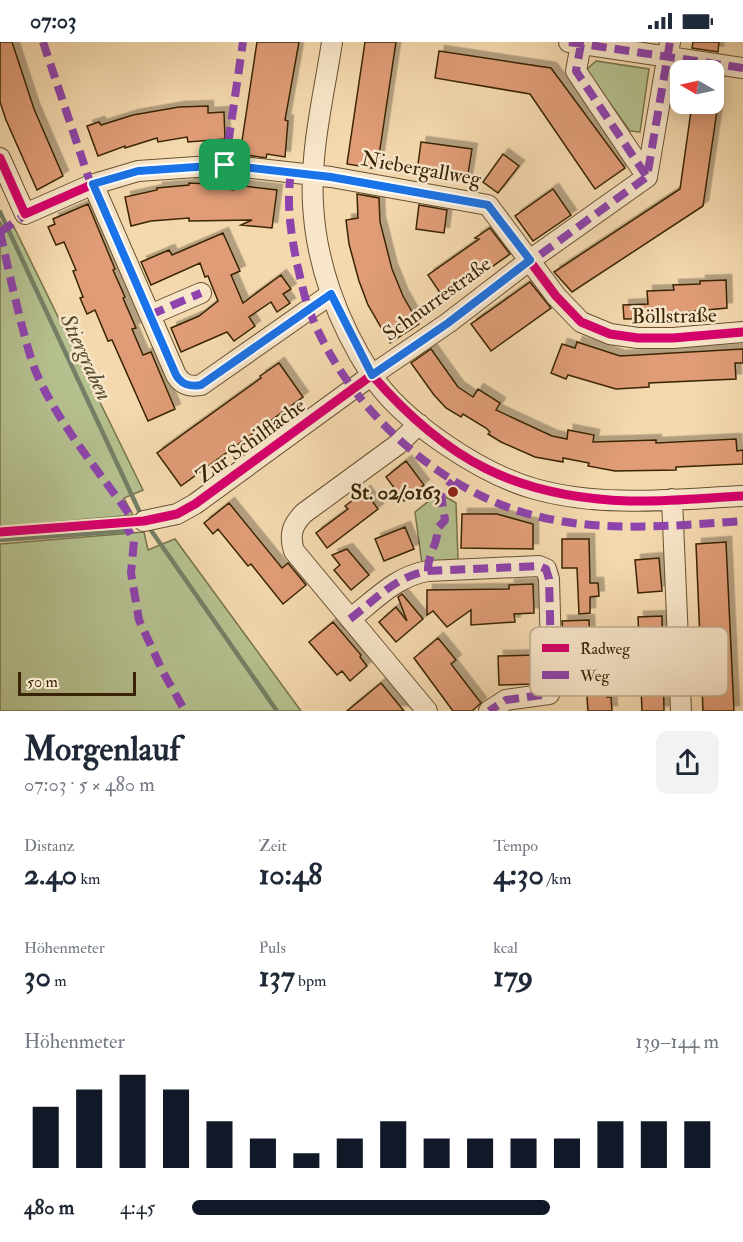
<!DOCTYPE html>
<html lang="de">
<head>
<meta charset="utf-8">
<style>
	body { margin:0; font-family:"IM FELL Double Pica",serif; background:#f2f2f3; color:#1f2937; height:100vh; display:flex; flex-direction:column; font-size:22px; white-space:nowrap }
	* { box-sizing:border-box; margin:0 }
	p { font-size:20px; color:#747a83 }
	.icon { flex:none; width:33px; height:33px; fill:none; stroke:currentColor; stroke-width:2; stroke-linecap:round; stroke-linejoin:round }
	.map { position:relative; height:669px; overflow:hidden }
	.sheet { display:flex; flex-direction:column; background:#fff; flex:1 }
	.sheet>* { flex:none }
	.needle { width:39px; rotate:279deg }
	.fabs { position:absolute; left:670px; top:18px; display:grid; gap:12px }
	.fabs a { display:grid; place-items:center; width:54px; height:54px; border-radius:12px; background:#fff; box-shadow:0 3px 15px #0003; font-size:30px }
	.scale { position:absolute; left:18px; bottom:15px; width:118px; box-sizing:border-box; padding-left:6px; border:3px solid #392506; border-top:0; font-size:16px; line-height:21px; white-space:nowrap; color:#392506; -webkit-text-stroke:4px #f8e6ca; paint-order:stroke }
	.pin { position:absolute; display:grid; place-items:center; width:51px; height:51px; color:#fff; margin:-26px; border-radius:12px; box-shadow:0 3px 9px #0006 }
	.round { display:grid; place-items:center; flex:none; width:63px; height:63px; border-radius:12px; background:#f2f2f3 }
	.head { display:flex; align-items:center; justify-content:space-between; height:102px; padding:0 24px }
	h1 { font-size:33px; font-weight:800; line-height:45px }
	.metrics { display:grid; grid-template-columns:repeat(3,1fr); gap:9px; height:102px; padding:6px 24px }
	.metrics div { display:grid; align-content:center }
	.metrics b { font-size:30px; font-weight:800 }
	.metrics small { font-size:16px; font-weight:400 }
	.metrics p { font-size:16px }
	.chart { height:168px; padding:12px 24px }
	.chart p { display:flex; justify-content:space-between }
	.chart svg { width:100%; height:108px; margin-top:6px; stroke:#111827; stroke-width:6 }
	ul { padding:0 24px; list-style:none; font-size:20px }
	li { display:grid; grid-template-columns:96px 72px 1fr; align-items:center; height:45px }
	li i { height:15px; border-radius:8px; background:#111827 }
	.status { display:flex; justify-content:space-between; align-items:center; height:42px; padding:0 30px; background:#fff; direction:ltr }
	.status svg { height:16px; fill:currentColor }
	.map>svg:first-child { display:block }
	.green { fill:#b5c08f; stroke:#77724a; stroke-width:1.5 }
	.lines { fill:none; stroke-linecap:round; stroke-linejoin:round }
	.stream { stroke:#757f65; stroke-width:4.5 }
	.building { fill:#df9c76; stroke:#392506; stroke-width:1.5; filter:url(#shadow) }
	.street-casing { stroke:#685230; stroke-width:22 }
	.street { stroke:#f8e6ca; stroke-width:20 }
	.quiet { stroke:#8e44ad; stroke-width:8; stroke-dasharray:15 8; stroke-linecap:butt }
	.cycleway-casing { stroke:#f8e6ca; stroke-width:13 }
	.cycleway { stroke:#d6006c; stroke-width:9 }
	.route-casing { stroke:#fff; stroke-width:12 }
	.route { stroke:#1a73e8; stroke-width:8 }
	.poi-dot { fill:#8f2418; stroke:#f8e6ca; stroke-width:2 }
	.labels { text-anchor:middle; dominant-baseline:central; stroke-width:5; stroke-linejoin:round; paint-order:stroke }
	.street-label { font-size:21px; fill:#392506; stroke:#f8e6ca }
	.poi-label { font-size:21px; font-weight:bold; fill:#392506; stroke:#f8e6ca; text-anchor:end }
	.water-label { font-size:22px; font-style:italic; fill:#524a2e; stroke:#f8e6ca }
	.key { fill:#f8e6ca; stroke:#bfac8f; stroke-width:1.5 }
	.key-label { font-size:16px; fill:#392506 }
</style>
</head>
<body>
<div class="status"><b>07:03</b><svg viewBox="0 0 49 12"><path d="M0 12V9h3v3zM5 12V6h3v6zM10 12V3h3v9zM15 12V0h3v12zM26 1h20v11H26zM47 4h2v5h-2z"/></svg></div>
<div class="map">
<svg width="743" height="669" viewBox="0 0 743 669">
	<defs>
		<filter id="shadow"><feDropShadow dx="5.5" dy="-5.5" stdDeviation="0" flood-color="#0004"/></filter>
	</defs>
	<rect width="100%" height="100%" fill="#f4d9ae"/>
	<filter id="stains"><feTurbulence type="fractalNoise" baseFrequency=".00333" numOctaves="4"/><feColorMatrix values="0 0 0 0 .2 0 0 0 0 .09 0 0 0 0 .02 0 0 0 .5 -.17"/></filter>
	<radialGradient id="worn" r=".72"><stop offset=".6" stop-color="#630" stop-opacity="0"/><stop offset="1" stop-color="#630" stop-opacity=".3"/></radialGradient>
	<path class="green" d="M596,19L649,27L640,90L630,89L586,28Z
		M0,179L5,189L13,183L143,448L124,456L133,473L0,485Z
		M439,451L456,461L458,519L422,522L415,470Z
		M144,490L148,508L175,497L301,669H0V502Z"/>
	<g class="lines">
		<path class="stream" d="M0,170L142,475
			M148,484L277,669
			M0,498L126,489"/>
	</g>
	<path class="building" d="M0,0H12L34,67L63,134L37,148L6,78L0,60Z
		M257,0H299L285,78L288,79L285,115L267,112L266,116L240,112Z
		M365,0H396L377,127L347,122Z
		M693,0H719L718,10L692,6Z
		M439,9L551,26L625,126L595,147L530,52L435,36Z
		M692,62H718L703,164L572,250L554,230L680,147Z
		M208,64V71L224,70L225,97L188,100L187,95L158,100L157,96L125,106V104L98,114L87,84L99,80L101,83L133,73L179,65Z
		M421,100L472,107L467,138L417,130Z
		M503,112L519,124L498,151L483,140Z
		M189,141L227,143V147L234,148L235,143L277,148L272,186L241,183L252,178L189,179V176L151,179L131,184L125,155L157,148V146L189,143Z
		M553,147L571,173L533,199L515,174Z
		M357,152L379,156L380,180L392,227L403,254L419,282L390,301L368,263L359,239L349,202L346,178L358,176Z
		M88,162L115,227L113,228L125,255L123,256L136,286L132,287L143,313L151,310L175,367L148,379L112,298L108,299L95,268L87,272L80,256L83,255L73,229L76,228L64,200L56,203L48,185L55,182L53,177Z
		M419,163L447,168L444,191L416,187Z
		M490,186L510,212L445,258L428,233L479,197L475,196Z
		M223,191L240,229L231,233L243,261L281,233L291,247L283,252L290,261L277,270L271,260L249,275L255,284L234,299L227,290L181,310L171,286L199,274L218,259L208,234L205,235L200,221L151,243L141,220L169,208L172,213Z
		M726,238L727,266L675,271V276L624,277L623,263L648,262L647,249L674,248L673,243L700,242V239Z
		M530,240L551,266L491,309L471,282Z
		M577,300L620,314L743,307V321H735L736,337L649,341V345L616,347L568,333L566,337L551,331L562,302L575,306Z
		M431,307L458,345L473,355L478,347L500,361L496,368L552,394L567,397L568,388L594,393L593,400L656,398V401L736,397L737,409L743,408V422L676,425V428L615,429L588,424L589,421L563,416V420L535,415L501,400L488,392L490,390L486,386L463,372L461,375L446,366L434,353L411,321Z
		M279,321L303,355L181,444L157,411L261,336L260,334Z
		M406,419L424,443L404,459L386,435Z
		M365,449L378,467L327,506L316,491L348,467L345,464Z
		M229,461L282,526L288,521L306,543L283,562L251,522L248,524L218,487L213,492L204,481Z
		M462,472H497L533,482V507L461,506Z
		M405,485L414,507L384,519L375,497Z
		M562,497H589L590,541H598L599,554L590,555V571L579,572L577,526H562Z
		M726,500L734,669H703L696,502Z
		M347,507L369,533L351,548L334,528L340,523L332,513Z
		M659,516L662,549L638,551L635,518Z
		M533,542L534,571L514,572L515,580L471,583V568L447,585L433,569L427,573V548L509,547V543Z
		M402,552L423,577L396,600L379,580L396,565L407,579L398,555Z
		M662,574L664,669H642L638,575Z
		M589,578L590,601L605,600L607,655H611L612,669H588L586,641L573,642L570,591H563L562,579Z
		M333,580L361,613L360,615L367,624L350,639L342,629L337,633L309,600Z
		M438,596L456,618L451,622L481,661L472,669H453L414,616Z
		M534,613L535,642L499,643L498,614Z
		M381,641L404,669H347Z"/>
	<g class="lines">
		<g class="street-casing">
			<path id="street" d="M332,0C324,53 310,108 313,162C316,222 338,281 371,332C401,379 481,432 535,447C602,466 675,457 743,454
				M569,0L743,26
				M581,2L576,29L647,135
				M0,116L25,172L91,143L138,129L225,123L331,135L488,163L556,254L581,280L610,292L638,296H673L743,290
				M93,142L176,333C182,343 190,345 201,343L331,252
				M150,273L201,251
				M419,382L397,403L304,471C292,483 289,493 294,509L427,669
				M672,457L681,669
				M144,479L177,472L195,462L372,333L448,281L530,218L647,135L670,0
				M350,577C375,558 396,534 428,529L539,524L546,527L549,537L552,646L549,652L506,658L489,669"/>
		</g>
		<use href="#street" class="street"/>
		<path class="quiet" d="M43,0L91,143
			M569,0L743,26
			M581,2L576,29L647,135
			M225,123L243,0
			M291,131C286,161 291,192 297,222C301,238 304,255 310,270C344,359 430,442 522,470C593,492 669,484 743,479
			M93,142L176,333C182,343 190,345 201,343L331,252
			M0,190L28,171
			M0,190C7,221 14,253 22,284C27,302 31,320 39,337C63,388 102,433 134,479
			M150,273L201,251
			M372,333C465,269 555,201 647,135L670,0
			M124,479L134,499L131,531L139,578L163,630L185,669
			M428,529C427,514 439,500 437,487L445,478L441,453L453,439
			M350,577C375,558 396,534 428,529L539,524L546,527L549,537L552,646L549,652L506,658L489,669"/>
		<g class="cycleway-casing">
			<path id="cycleway" d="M0,116L25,172L91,143L138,129L225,123L331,135L488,163L556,254L581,280L610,292L638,296H673L743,290
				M0,490L144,479L177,472L195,462L372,333C446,418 515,455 629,459C667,460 705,456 743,454"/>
		</g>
		<use href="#cycleway" class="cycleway"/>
	</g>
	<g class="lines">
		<g class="route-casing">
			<path id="route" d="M225,123L331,135L488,163L530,218L448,281L372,333L331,252L201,343C190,345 182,343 176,333L93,142L138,129Z"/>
		</g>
		<use href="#route" class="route"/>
	</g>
	<circle class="poi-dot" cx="453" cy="450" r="6"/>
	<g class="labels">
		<g class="street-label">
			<text transform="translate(421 127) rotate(10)">Niebergallweg</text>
			<text transform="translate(437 257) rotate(-36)">Schnurrestraße</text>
			<text transform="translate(674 274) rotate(-1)">Böllstraße</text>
			<text transform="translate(251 399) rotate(-36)">Zur Schilflache</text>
		</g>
		<g class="poi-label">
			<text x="441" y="450">St. 02/0163</text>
		</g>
		<g class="water-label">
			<text transform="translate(86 315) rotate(65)">Stiergraben</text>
		</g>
	</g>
	<rect x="530" y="585" width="198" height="69" rx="9" class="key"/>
	<rect x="542" y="602" width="27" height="8" fill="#d6006c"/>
	<rect x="542" y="629" width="27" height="8" fill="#8e44ad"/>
	<g class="key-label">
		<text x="580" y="612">Radweg</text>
		<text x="580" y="639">Weg</text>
	</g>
	<rect width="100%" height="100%" filter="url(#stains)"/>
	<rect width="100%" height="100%" fill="url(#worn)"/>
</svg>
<div class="fabs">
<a><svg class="needle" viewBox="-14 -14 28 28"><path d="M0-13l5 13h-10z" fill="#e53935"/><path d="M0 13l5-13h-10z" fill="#747a83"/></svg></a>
</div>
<div class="scale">50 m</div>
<div class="pin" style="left:225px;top:123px;background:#1e9e55"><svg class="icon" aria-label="arrive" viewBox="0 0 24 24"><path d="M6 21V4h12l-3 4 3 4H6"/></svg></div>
</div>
<section class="sheet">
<div class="head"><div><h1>Morgenlauf</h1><p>07:03 · 5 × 480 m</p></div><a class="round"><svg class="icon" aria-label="share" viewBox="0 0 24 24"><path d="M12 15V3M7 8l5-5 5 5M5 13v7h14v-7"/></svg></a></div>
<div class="metrics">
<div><p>Distanz</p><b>2.40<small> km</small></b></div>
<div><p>Zeit</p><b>10:48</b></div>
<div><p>Tempo</p><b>4:30<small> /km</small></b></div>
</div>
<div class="metrics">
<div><p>Höhenmeter</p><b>30<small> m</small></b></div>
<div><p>Puls</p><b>137<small> bpm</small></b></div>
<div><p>kcal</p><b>179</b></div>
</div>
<div class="chart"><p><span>Höhenmeter</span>139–144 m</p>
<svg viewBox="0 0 160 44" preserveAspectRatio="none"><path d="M5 44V19M15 44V12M25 44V6M35 44V12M45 44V25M55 44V32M65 44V38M75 44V32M85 44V25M95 44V32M105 44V32M115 44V32M125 44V32M135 44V25M145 44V25M155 44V25"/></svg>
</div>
<ul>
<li><b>480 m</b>4:45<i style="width:68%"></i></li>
</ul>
</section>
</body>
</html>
